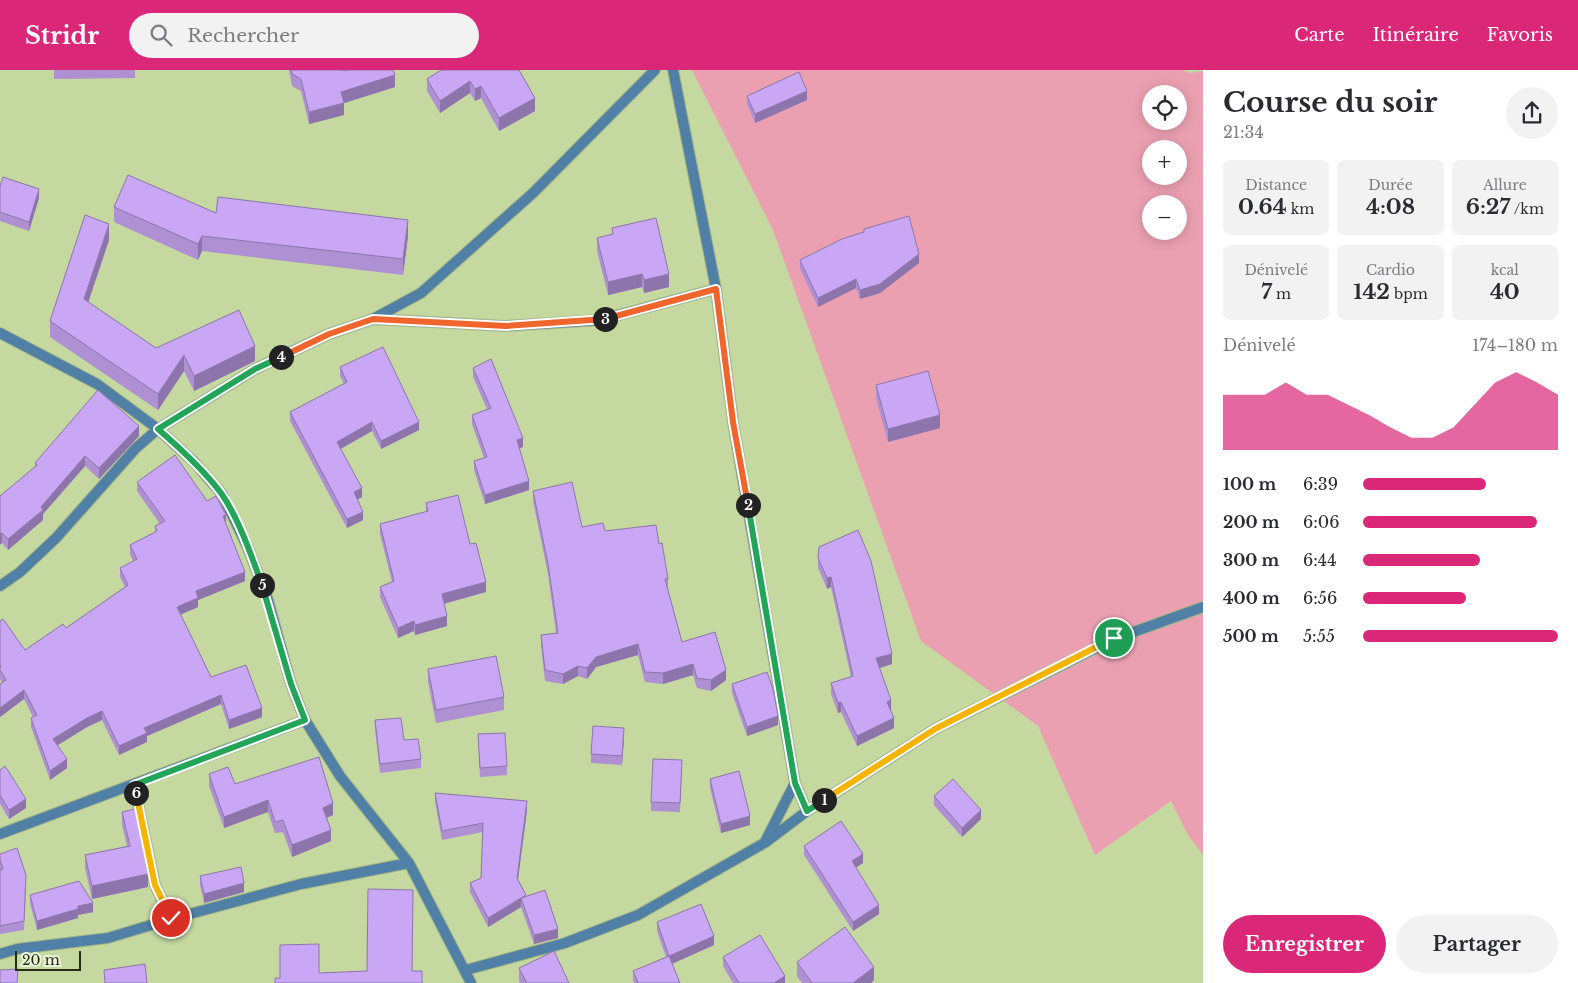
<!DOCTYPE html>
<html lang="fr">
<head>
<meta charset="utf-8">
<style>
	body { margin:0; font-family:"Libre Baskerville",serif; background:#f2f2f3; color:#2b2b33; height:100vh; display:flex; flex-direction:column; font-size:19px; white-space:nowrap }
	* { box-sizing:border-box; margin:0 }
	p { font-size:16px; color:#7c7c81 }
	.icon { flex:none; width:28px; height:28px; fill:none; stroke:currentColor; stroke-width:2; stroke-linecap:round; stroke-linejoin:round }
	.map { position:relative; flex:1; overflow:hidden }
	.side { display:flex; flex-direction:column; background:#fff; width:375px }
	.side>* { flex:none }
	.fabs { position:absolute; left:1142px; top:15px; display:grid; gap:10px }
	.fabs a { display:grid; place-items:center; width:45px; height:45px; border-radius:50%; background:#fff; box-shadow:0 2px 12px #0003; font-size:25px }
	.scale { position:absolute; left:15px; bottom:12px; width:66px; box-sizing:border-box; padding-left:5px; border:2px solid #252c16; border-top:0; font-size:14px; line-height:18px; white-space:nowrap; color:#252c16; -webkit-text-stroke:4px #eaf4d8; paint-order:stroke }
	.pin { position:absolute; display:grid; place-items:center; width:42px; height:42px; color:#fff; margin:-21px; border:2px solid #fff; border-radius:50%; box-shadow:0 1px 5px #0007 }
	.km { position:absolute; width:25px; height:25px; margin:-12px; border-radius:50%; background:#222; color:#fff; font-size:14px; line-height:25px; text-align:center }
	.round { display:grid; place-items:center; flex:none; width:52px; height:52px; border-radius:26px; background:#f2f2f3 }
	.headline { display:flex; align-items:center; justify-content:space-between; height:85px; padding:0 20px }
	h1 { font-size:28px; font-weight:800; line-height:38px }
	.figures { display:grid; grid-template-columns:repeat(3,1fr); gap:8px; height:85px; padding:5px 20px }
	.figures div { display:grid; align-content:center; border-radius:8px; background:#f2f2f3; text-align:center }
	.figures b { font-size:21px; font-weight:800 }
	.figures small { font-size:14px; font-weight:400 }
	.figures p { font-size:14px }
	.chart { height:140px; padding:10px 20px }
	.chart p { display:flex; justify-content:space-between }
	.chart svg { width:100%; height:90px; margin-top:5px; fill:#db2777; opacity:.7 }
	.action { display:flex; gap:10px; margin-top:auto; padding:10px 20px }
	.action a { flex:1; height:58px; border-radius:30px; background:#db2777; color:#fff; font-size:20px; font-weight:800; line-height:58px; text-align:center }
	.action a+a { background:#f2f2f3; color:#2b2b33 }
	ul { padding:0 20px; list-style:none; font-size:16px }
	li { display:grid; grid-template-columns:80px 60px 1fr; align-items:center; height:38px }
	li i { height:12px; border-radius:6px; background:#db2777 }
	header { display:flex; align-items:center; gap:30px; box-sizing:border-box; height:70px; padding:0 25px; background:#db2777; color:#fff }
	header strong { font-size:24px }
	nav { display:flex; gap:28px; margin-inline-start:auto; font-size:18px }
	.search { width:350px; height:45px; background:#f2f2f3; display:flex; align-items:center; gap:12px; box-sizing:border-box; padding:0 18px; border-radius:28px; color:#7c7c81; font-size:19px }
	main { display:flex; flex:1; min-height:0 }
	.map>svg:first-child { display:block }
	.green { fill:#eba0b1; fill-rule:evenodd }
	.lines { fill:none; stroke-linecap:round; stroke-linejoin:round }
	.minor-casing { stroke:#a4b684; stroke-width:12 }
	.minor { stroke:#5180a7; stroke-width:10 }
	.wall { fill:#ae90d3 }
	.shaded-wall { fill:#8d75ac }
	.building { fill:#caa7f5; stroke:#8d75ac }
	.split-1-casing { stroke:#fff; stroke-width:10 }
	.split-2-casing { stroke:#fff; stroke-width:10 }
	.split-3-casing { stroke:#fff; stroke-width:10 }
	.split-4-casing { stroke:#fff; stroke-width:10 }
	.split-5-casing { stroke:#fff; stroke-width:10 }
	.split-6-casing { stroke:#fff; stroke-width:10 }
	.split-7-casing { stroke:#fff; stroke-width:10 }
	.split-1 { stroke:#f5b400; stroke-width:6 }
	.split-2 { stroke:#22a559; stroke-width:6 }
	.split-3 { stroke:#f0652b; stroke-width:6 }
	.split-4 { stroke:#f0652b; stroke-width:6 }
	.split-5 { stroke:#22a559; stroke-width:6 }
	.split-6 { stroke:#22a559; stroke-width:6 }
	.split-7 { stroke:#f5b400; stroke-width:6 }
</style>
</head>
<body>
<header>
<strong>Stridr</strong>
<div class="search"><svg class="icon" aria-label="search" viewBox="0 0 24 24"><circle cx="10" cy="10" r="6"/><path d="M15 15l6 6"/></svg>Rechercher</div>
<nav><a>Carte</a><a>Itinéraire</a><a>Favoris</a></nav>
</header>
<main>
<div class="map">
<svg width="1203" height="913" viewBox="0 0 1203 913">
	<rect width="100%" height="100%" fill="#c4d8a0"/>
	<path class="green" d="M692,0H1183L1188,3L1203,1V785L1188,765L1171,731L1095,785L1038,656L921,571L773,160ZM1151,24H1179V51H1151ZM1151,79H1179V106H1151ZM1151,134H1179V161H1151Z"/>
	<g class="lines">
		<g class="minor-casing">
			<path id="minor" d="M673,0L716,219L733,352L795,713L807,741
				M374,249L506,256L600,250L716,219
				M0,263L97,314L158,359L194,392L222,424L248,478L268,530L291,614L305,650L340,706L409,793L471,913
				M0,516L20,502L56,468L136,378L158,359L255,299L329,264L373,249L421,223L533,123L655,0
				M134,715L155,815L171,849
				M0,764L305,650
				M766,770L795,713
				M0,884L17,879L108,868L171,849L301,814L409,793
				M466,900L565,873L638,845L766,772L807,741L935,659L1114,569L1203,537"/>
		</g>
		<use href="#minor" class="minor"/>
	</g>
	<path class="wall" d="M54,0H135V8L54,9Z
		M289,0H344V1L395,17L344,33V45L309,54L301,21L292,16Z
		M519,0L535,41L499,61L481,28L475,31L470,23L440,43L427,21V9Z
		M747,26L807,30L755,53L747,34Z
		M0,116L39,128L29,161L0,151Z
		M114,137L216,143L408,166L403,205L202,181L198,190L114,152Z
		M612,158L669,217L644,223L642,217L608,225L597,181V168L612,165Z
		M864,159L919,193L880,223L860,229L856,218L818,237L800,199V190L864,162Z
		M109,170L88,232L156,278L255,291L194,321L184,301L158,340L50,267V251Z
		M340,297L419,360L381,379L372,361L340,379L362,427L358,429L363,450L347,458L290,351V342L344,314L340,306Z
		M473,298L523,377L519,378L529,420L485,434L474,400V391L484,388L472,354V345L487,339L473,307Z
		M876,315L940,358L888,372L876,328Z
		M139,366L99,409L85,396L43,444V450L8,480L2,473L0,426L35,397V393Z
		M137,412L207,431L226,454L245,511L198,530V537L180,545L211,607L262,647L229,659L221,634L147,666V672L119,685L102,650L87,657L58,675L67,698L50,710L31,657V648L33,647L24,629L0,647V614L2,613L0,609V551L25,580L66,558L125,517L120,507V498L133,491L130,484V475L155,462V456L160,454L137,421Z
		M533,421L582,457L605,461L659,474L668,509V519L682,572L726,610L711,621L697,618L693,605L663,614L645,612L638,585L596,597L587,609L578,606L563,614L545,611L541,576V565L556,563L548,504L533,431Z
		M426,433L470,474L486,522L444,534L447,556L415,565L414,561L398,568L380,527V517L392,512L380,464V454L426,442Z
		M818,488L892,594L880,598L891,641L894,658L857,676L841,642L838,643L831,624V613L851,607L831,517L827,519L818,498Z
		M428,599L504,627V640L436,653L428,612Z
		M732,614L778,655L747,666L732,623Z
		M375,650L404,670L421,689V698L380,703L375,659Z
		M478,664L507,696V705L480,707Z
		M624,667L622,695L591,693V684Z
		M682,699L680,742L651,741V732Z
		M0,700L26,738L9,749L0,734Z
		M209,704L235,714L333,745L327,748L331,771L292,787L283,762L275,763L268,742L224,758L209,716Z
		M710,709L750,755L721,763L710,718Z
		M435,723L527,740L518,809L526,826L558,868L534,874L521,837L488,857L470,822V813L481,808L483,762L442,770L435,732Z
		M934,726L981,749L962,767L934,735Z
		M122,742L148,817L92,829L85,798V785L127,776L122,755Z
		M804,776L863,793L856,797L879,844L853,861L804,785Z
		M0,784L26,814L24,860L0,864Z
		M200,806L244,822L204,833L200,815Z
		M30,825L93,842L78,845V848L37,860L30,833Z
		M657,852L714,875L672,894L680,913H634L633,910V901L666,887L657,861Z
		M723,887L785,913H733L723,896Z
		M797,892L874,910L871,913H802L797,906Z
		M519,898L569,913H520L519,911Z"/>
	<path class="shaded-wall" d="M395,5V17L341,34V22Z
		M470,11V23L440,43V31Z
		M481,16V28L475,31V19Z
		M807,21V30L755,53V44Z
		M535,28V41L499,61V48Z
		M344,33V45L309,54V42Z
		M39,119V128L29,161V152Z
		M408,150V166L403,205V189Z
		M109,154V170L84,245V229Z
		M202,166V181L198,190V174Z
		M919,184V193L880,223L860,229V220Z
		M642,204V217L608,225V212Z
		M669,204V217L644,223V210Z
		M856,209V218L818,237V228Z
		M255,276V291L194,321V306Z
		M184,285V301L158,340V324Z
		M940,345V358L888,372V359Z
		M372,352V361L337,381V372Z
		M419,352V360L381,379V371Z
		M139,356V366L99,409V398Z
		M523,368V377L517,379V370Z
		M85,386V396L43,444V450L8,480V469L41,437Z
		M529,411V420L485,434V425Z
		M362,418V427L354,431V422Z
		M363,442V450L347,458V449Z
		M226,445V454L223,446Z
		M2,463V473L0,475V464Z
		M245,502V511L198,530V537L177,546V537L196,521Z
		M831,507V517L827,519V508Z
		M486,512V522L442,534V524Z
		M447,546V556L415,565V555Z
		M414,551V561L398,568V558Z
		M638,574V585L596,597L587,609V598L596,587Z
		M892,584V594L876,599V588Z
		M693,594V605L663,614V603Z
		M578,596V606L563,614V604Z
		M726,600V610L711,621V610Z
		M24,620V629L0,647V638Z
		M221,625V634L147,666V672L119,685V676L144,658Z
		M891,630V641L887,632Z
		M841,632V642L838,643V633Z
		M262,638V647L229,659V650Z
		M102,641V650L87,657L53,678V669L87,648Z
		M778,646V655L747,666V657Z
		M894,648V658L857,676V666Z
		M624,658V667L622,695V686Z
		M67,689V698L50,710V701Z
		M26,729V738L9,749V740Z
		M268,730V742L224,758V747Z
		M527,731V740L517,817V808Z
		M333,733V745L323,749V738Z
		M981,740V749L962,767V758Z
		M750,746V755L721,763V754Z
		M331,760V771L292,787V775Z
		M863,784V793L852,800V791Z
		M148,804V817L92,829V816Z
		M244,813V822L204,833V824Z
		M521,828V837L488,857V848Z
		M93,833V842L78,845V848L37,860V851L78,836Z
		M879,835V844L853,861V852Z
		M558,859V868L534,874V865Z
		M714,866V875L669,895V886Z
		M874,897V910L871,913H853Z
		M785,906V913H774Z"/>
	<path class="building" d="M291,0H344V1L349,0H393L395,5L341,22L344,33L309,42L301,9L292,4Z
		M441,0H519L535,28L499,48L481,16L475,19L470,11L440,31L427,9Z
		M799,2L807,21L755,44L747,26Z
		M128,105L216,143L218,127L408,150L403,189L202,166L198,174L114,137Z
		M3,107L39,119L29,152L0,142V116Z
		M85,145L109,154L84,229L156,278L239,240L255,276L194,306L184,285L158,324L50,251Z
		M909,146L919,184L880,214L860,220L856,209L818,228L800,190L842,169L864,162V159Z
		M656,148L669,204L644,210L642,204L608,212L597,168L613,164L612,158Z
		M383,277L419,352L381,371L372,352L337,372L362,418L354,422L363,442L347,449L290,342L347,312L340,297Z
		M491,289L523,368L517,370L529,411L485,425L474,391L487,387L472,345L491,338L473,298Z
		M928,301L940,345L888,359L876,315Z
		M98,320L139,356L99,398L85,386L41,437L43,440L8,469L2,463L0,464V426L37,395L35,393Z
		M175,385L207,431L216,426L226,445L223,446L245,502L196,521L198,528L177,537L211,607L246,595L262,638L229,650L221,625L144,658L147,663L119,676L102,641L87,648L53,669L67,689L50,701L31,648L37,645L24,620L0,638V614L6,610L0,600V597H1L0,595V551L3,549L25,580L63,554L66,558L128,515L120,498L137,489L130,475L157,461L155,456L165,451L137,412Z
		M572,412L582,457L603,453L605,461L656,455L659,474L662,473L668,509H665L682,572L715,562L726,600L711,610L697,608L693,594L663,603L645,602L638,574L596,587L587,598L578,596L563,604L545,600L541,565L558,563L548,494L533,421Z
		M458,425L470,474L476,473L486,512L442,524L447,546L415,555L414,551L398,558L380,517L394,511L380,454L428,441L426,433Z
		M858,460L871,491L892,584L876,588L891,630L887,632L894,648L857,666L841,632L838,633L831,613L853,606L831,507L827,508L818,488L819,477Z
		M496,586L504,627L436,640L428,599Z
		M767,602L773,619L778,646L747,657L732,614Z
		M401,648L404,670L418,669L421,689L380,694L375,650Z
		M593,656L624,658L622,686L591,684Z
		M505,663L507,696L480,698L478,664Z
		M319,687L333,733L323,738L331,760L292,775L283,750L275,752L268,730L224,747L209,704L228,697L235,714Z
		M653,689L682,690L680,733L651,732Z
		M5,696L26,729L9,740L0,725V700Z
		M739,701L750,746L721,754L710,709Z
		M953,709L981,740L962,758L934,726Z
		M435,723L527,731L517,808L526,825L488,848L470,813L481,808L483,753L442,761Z
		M135,739L148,804L92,816L85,785L130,776L122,742Z
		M841,751L863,784L852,791L879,835L853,852L804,776Z
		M17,778L26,805L24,851L0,856V800L3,799L0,790V784Z
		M241,797L244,813L204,824L200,806Z
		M79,811L93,833L78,836V839L37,851L30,825Z
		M368,819L413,820L412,901H422V913H275V908H280V875L319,874V903L367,901Z
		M545,820L558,859L534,865L521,828Z
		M701,834L714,866L669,886L657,852Z
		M845,857L874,897L853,913H812L797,892Z
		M760,865L785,906L774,913H739L723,887Z
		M554,881L569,913H527L519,898Z
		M669,886L680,913H636L638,912L633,901Z
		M145,894L147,913H105L104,900Z
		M18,899L17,913H0V900Z"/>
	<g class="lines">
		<g class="split-1-casing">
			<path id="split-1" d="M824,730L935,659L1114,568"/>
		</g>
		<g class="split-2-casing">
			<path id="split-2" d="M748,435L795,713L807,741L824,730"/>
		</g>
		<g class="split-3-casing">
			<path id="split-3" d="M605,249L716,219L733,352L748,435"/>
		</g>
		<g class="split-4-casing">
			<path id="split-4" d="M281,287L329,264L373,249L506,256L605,249"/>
		</g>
		<g class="split-5-casing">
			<path id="split-5" d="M262,515C252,487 238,447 221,423C203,399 181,379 158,359L255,299L281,287"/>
		</g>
		<g class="split-6-casing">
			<path id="split-6" d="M136,723L134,715L305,650L291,614L262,515"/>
		</g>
		<g class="split-7-casing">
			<path id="split-7" d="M136,723L155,815L171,848"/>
		</g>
		<use href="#split-1" class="split-1"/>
		<use href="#split-2" class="split-2"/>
		<use href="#split-3" class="split-3"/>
		<use href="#split-4" class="split-4"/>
		<use href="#split-5" class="split-5"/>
		<use href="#split-6" class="split-6"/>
		<use href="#split-7" class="split-7"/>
	</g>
</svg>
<div class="fabs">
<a><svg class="icon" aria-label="locate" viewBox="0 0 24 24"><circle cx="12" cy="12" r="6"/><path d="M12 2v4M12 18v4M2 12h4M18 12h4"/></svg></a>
<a>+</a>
<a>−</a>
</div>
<div class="scale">20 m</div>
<div class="pin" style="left:1114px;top:568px;background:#1e9e55"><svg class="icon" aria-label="arrive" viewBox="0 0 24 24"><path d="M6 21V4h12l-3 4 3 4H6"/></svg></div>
<div class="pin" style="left:171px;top:848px;background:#d93025"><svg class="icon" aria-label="check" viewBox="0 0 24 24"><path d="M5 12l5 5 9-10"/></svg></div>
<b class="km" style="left:824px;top:730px">1</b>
<b class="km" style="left:748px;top:435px">2</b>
<b class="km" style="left:605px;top:249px">3</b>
<b class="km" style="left:281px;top:287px">4</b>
<b class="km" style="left:262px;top:515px">5</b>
<b class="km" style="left:136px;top:723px">6</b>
</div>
<section class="side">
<div class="headline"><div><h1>Course du soir</h1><p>21:34</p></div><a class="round"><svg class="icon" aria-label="share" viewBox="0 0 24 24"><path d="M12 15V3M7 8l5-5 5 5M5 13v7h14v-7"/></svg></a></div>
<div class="figures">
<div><p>Distance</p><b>0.64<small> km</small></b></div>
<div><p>Durée</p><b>4:08</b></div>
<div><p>Allure</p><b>6:27<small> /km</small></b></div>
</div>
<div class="figures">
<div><p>Dénivelé</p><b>7<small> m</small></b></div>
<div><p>Cardio</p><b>142<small> bpm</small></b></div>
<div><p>kcal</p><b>40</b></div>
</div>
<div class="chart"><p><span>Dénivelé</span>174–180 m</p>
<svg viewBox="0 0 160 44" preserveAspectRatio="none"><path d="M0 44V17L10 17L20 17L30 11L40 17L50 17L60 22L70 27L80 33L90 38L100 38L110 33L120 22L130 11L140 6L150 11L160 17V44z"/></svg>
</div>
<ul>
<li><b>100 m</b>6:39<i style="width:63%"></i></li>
<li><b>200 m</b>6:06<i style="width:89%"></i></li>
<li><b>300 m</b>6:44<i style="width:60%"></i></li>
<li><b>400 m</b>6:56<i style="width:53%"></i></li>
<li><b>500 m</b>5:55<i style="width:100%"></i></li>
</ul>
<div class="action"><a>Enregistrer</a><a>Partager</a></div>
</section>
</main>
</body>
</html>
